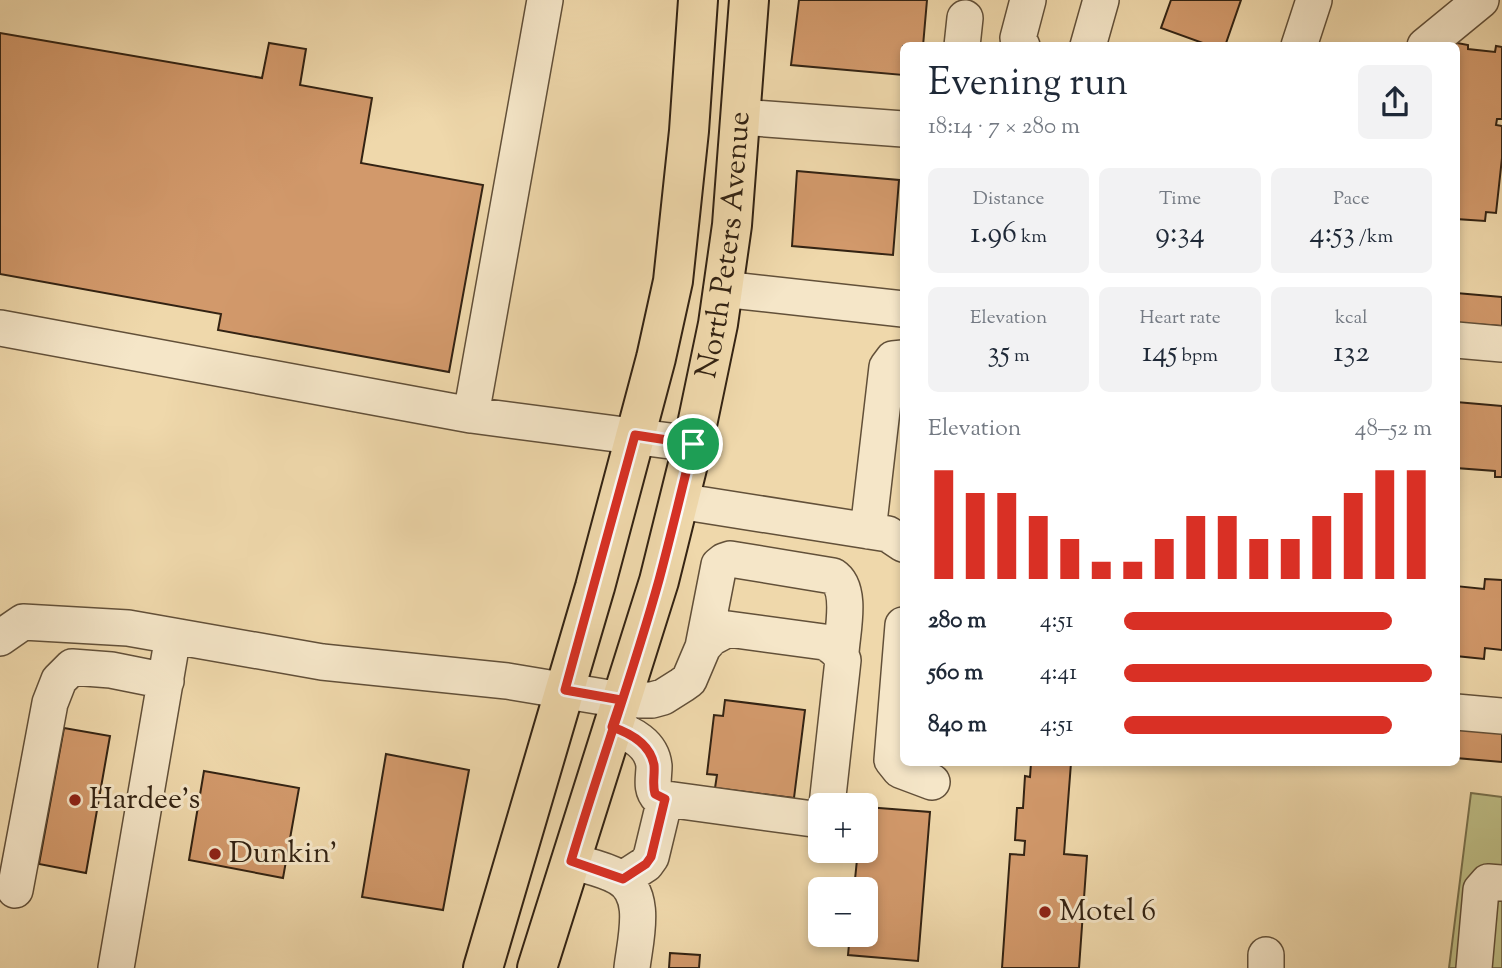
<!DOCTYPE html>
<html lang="en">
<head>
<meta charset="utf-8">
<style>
	body { margin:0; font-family:"Sorts Mill Goudy",serif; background:#f2f2f3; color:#1f2937; height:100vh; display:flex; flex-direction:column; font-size:26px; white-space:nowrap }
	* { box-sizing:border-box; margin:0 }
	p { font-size:23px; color:#747a83 }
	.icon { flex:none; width:38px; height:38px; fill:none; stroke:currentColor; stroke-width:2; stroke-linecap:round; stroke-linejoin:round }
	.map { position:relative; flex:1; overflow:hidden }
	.sheet { position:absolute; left:900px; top:42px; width:560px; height:724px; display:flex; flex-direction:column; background:#fff; border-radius:10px; box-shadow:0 4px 10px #0003 }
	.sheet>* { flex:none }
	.controls { position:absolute; left:808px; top:793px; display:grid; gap:14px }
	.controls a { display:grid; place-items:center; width:70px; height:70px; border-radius:10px; background:#fff; box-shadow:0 4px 10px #0003; font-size:35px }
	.pin { position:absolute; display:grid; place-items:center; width:60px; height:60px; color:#fff; margin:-30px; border:4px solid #fff; border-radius:50%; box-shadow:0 2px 7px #0007 }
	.round { display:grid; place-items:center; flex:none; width:74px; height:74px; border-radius:10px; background:#f2f2f3 }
	.headline { display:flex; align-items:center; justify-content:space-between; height:119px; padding:0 28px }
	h1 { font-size:38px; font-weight:600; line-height:52px }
	.metrics { display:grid; grid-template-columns:repeat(3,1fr); gap:10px; height:119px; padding:7px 28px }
	.metrics div { display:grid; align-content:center; border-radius:10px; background:#f2f2f3; text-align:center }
	.metrics b { font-size:30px; font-weight:600 }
	.metrics small { font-size:19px; font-weight:400 }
	.metrics p { font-size:19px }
	.chart { height:196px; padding:14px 28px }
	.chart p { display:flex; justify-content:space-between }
	.chart svg { width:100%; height:126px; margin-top:7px; stroke:#d93025; stroke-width:6 }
	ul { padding:0 28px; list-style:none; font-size:23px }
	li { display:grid; grid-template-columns:112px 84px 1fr; align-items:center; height:52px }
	li i { height:18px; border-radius:9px; background:#d93025 }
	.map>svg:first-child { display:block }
	.green { fill:#bebe86; stroke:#78704c; stroke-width:2 }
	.building { fill:#d2996b; stroke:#332313; stroke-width:2 }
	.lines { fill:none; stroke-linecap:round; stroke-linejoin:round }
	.minor-casing { stroke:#625039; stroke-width:38 }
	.major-casing { stroke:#332313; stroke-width:42 }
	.minor { stroke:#f5e6c8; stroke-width:35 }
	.major { stroke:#efd8ab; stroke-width:38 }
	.route-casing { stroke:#fff; stroke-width:14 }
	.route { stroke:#d93025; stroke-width:9 }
	.poi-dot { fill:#8f2418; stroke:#f5e6c8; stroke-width:2.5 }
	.labels { text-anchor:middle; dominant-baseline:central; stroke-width:6; stroke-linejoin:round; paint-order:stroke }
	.street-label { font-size:30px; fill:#332313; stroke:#f5e6c8 }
	.poi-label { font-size:30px; fill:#332313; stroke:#f5e6c8; text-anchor:start }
</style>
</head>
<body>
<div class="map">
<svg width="1502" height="968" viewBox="0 0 1502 968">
	<rect width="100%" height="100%" fill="#efd8ab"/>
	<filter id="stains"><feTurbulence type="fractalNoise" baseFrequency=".00286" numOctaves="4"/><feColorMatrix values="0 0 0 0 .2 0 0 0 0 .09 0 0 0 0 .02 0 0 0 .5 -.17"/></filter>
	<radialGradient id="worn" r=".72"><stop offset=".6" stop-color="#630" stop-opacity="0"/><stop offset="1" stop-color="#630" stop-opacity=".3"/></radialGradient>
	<path class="green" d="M1471,793L1502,797V968H1449Z"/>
	<path class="building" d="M799,0H927L923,46H903V75L791,65Z
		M1171,0H1241L1225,46H1211L1161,28Z
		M0,33L262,78L269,43L306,49L300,85L372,98L361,163L483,185L449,372L218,330L221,314L0,274Z
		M1452,42L1468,45V49L1495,52L1496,46L1502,47V119H1497L1496,125L1502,126V158L1496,213L1486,212L1485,221L1456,219V46H1441Z
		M797,171L899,180L893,255L792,246Z
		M1456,293L1502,297V326L1456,323Z
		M1456,402L1502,406V477H1495V471L1456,468Z
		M1485,579L1502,580V650L1485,648L1484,659L1456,656V586L1484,589Z
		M725,700L805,710L794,798L715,788L717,775L707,774L714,715L723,716Z
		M64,728L110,736L86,873L39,864Z
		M1456,728L1502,732V762L1456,758Z
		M386,754L469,770L443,910L362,897Z
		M1031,763H1071L1064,854L1087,856L1079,968H1002L1010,854L1024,855L1025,841L1015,840L1017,808H1023L1025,776L1030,777Z
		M204,771L299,788L283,878L189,860Z
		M866,807L930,812L918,961L848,955L850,934H866V889H854L858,850H866Z
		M670,953L700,955L699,968H669Z"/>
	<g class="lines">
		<g class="minor-casing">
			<path id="minor" d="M962,46L965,18
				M1022,46L1018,38L1028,0
				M1088,46L1101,0
				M1299,46L1314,0
				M1425,46L1481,0
				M740,117L903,129
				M722,289L903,309
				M0,328L471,415L693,444
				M1456,340L1502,344
				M471,415L545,0
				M679,501L888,534L903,544
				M868,531L887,367L893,359L903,358
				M903,625L892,760L900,770L932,782
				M0,638L23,622L128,628L322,662L507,681L621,700H652L663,697L682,685L689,680L703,647L711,638L728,629L824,642C833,646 839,651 843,660L827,805
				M703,647L719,565L724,561L730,559L833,576C853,589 842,632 841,653
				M1456,712L1502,716
				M612,728C631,733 652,744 654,766C654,778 650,789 659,798L813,819L821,815
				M571,861C587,866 604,869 618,877C649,893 635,940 632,968
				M623,879L646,864L651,857L665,799
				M15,890L50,703L59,680L72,667L111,670L166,681
				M116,968L173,636
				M1266,968V955
				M1474,968L1481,890L1488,882L1502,883"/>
		</g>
		<g class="major-casing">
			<g id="major">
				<path d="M483,968L595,587L656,358L673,281L689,131L698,0"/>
				<path id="s1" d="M537,968L659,581L693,444L718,324L732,225L749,0"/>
			</g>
		</g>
		<use href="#minor" class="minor"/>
		<use href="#major" class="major"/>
	</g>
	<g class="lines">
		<g class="route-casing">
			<path id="route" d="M693,444L635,435L565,690L621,700L612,727C630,733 650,743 654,765C655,775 652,784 655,794L665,799L651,857L646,864L623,879L571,861C599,767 633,674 659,580C671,535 682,489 693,444"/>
		</g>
		<use href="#route" class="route"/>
	</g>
	<g class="poi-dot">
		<circle cx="75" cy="800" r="7"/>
		<circle cx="215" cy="854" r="7"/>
		<circle cx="1045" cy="912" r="7"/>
	</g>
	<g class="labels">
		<g class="street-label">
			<text stroke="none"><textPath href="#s1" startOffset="749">North Peters Avenue</textPath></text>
		</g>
		<g class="poi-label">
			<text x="89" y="800">Hardee's</text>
			<text x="229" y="854">Dunkin'</text>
			<text x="1059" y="912">Motel 6</text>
		</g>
	</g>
	<rect width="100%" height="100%" filter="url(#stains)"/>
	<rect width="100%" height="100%" fill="url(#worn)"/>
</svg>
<div class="controls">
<a>+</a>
<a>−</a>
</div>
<div class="pin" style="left:693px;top:444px;background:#1e9e55"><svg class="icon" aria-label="arrive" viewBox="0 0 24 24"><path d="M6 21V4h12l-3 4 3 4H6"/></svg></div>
<section class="sheet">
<div class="headline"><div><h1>Evening run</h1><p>18:14 · 7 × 280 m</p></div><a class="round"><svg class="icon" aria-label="share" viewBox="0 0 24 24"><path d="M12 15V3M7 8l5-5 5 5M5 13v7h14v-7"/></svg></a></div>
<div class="metrics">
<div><p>Distance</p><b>1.96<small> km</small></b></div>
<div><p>Time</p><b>9:34</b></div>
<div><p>Pace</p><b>4:53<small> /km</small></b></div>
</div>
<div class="metrics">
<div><p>Elevation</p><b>35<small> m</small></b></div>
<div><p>Heart rate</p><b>145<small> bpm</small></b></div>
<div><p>kcal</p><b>132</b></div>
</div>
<div class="chart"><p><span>Elevation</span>48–52 m</p>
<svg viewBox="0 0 160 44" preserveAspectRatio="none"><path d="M5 44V6M15 44V14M25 44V14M35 44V22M45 44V30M55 44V38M65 44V38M75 44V30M85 44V22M95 44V22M105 44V30M115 44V30M125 44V22M135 44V14M145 44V6M155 44V6"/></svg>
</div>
<ul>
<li><b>280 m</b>4:51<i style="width:87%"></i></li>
<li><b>560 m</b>4:41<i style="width:100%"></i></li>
<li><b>840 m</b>4:51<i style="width:87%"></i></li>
</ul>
</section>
</div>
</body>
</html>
